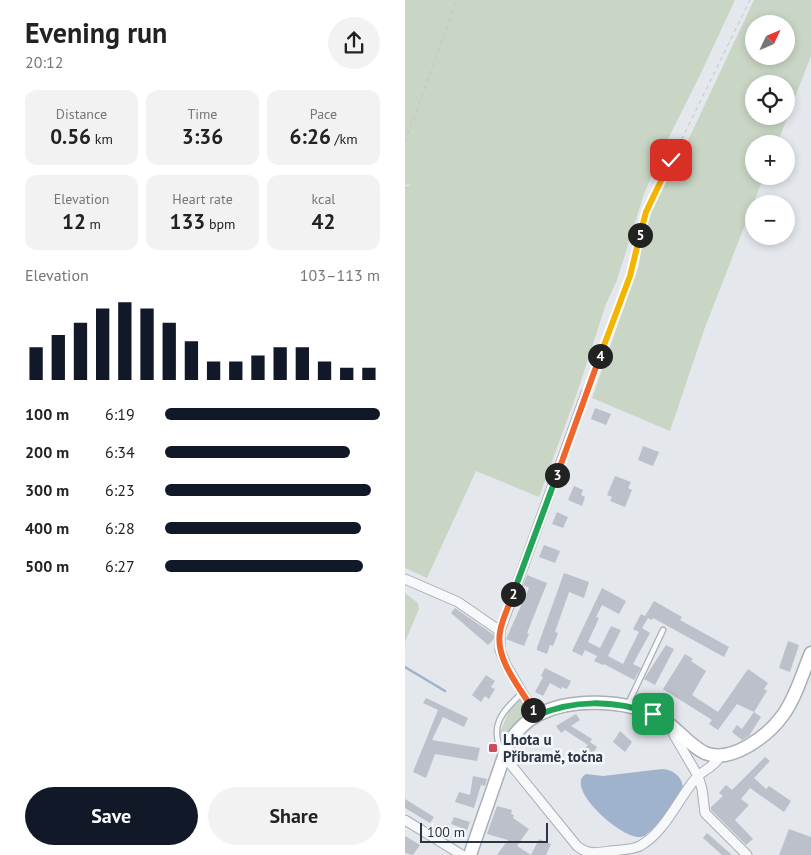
<!DOCTYPE html>
<html lang="en">
<head>
<meta charset="utf-8">
<style>
	body { margin:0; font-family:"PT Sans",sans-serif; background:#f2f2f2; color:#222; height:100vh; display:flex; flex-direction:column; font-size:19px; white-space:nowrap }
	* { box-sizing:border-box; margin:0 }
	p { font-size:16px; color:#767676 }
	.icon { flex:none; width:28px; height:28px; fill:none; stroke:currentColor; stroke-width:2; stroke-linecap:round; stroke-linejoin:round }
	.map { position:relative; flex:1; overflow:hidden }
	.panel { display:flex; flex-direction:column; background:#fff; width:405px }
	.panel>* { flex:none }
	.needle { width:32px; rotate:46deg }
	.fabs { position:absolute; left:340px; top:15px; display:grid; gap:10px }
	.fabs a { display:grid; place-items:center; width:50px; height:50px; border-radius:50%; background:#fff; box-shadow:0 2px 8px #0003; font-size:25px }
	.scale { position:absolute; left:15px; bottom:12px; width:128px; box-sizing:border-box; padding-left:5px; border:2px solid #2b3445; border-top:0; font-size:14px; line-height:18px; white-space:nowrap; color:#2b3445; -webkit-text-stroke:4px #f4f6f9; paint-order:stroke }
	.pin { position:absolute; display:grid; place-items:center; width:42px; height:42px; color:#fff; margin:-21px; border-radius:10px; box-shadow:0 2px 8px #0006 }
	.km { position:absolute; width:25px; height:25px; margin:-12px; border-radius:50%; background:#222; color:#fff; font-size:14px; line-height:25px; text-align:center }
	.round { display:grid; place-items:center; flex:none; width:52px; height:52px; border-radius:26px; background:#f2f2f2 }
	.summary { display:flex; align-items:center; justify-content:space-between; height:85px; padding:0 25px }
	h1 { font-size:28px; font-weight:600; line-height:38px }
	.figures { display:grid; grid-template-columns:repeat(3,1fr); gap:8px; height:85px; padding:5px 25px }
	.figures div { display:grid; align-content:center; border-radius:12px; background:#f2f2f2; text-align:center }
	.figures b { font-size:21px; font-weight:600 }
	.figures small { font-size:14px; font-weight:400 }
	.figures p { font-size:14px }
	.chart { height:140px; padding:10px 25px }
	.chart p { display:flex; justify-content:space-between }
	.chart svg { width:100%; height:90px; margin-top:5px; stroke:#111827; stroke-width:6 }
	.button { display:flex; gap:10px; margin-top:auto; padding:10px 25px }
	.button a { flex:1; height:58px; border-radius:30px; background:#111827; color:#fff; font-size:20px; font-weight:600; line-height:58px; text-align:center }
	.button a+a { background:#f2f2f2; color:#222 }
	ul { padding:0 25px; list-style:none; font-size:16px }
	li { display:grid; grid-template-columns:80px 60px 1fr; align-items:center; height:38px }
	li i { height:12px; border-radius:6px; background:#111827 }
	main { display:flex; flex:1; min-height:0 }
	.map>svg:first-child { display:block }
	.green { fill:#c9d6c5; fill-rule:evenodd }
	.water { fill:#9fb4cc }
	.lines { fill:none; stroke-linecap:round; stroke-linejoin:round }
	.stream { stroke:#9fb4cc; stroke-width:2.5 }
	.building { fill:#bbc0ca }
	.lane-casing { stroke:#a9aeb7; stroke-width:7 }
	.street-casing { stroke:#a9aeb7; stroke-width:11 }
	.secondary-casing { stroke:#a9aeb7; stroke-width:15 }
	.path { stroke:#c2c5cb; stroke-width:1; stroke-dasharray:4 4; stroke-linecap:butt }
	.lane { stroke:#f7f8fa; stroke-width:4.5 }
	.street { stroke:#f7f8fa; stroke-width:9 }
	.secondary { stroke:#fff; stroke-width:12 }
	.split-1-casing { stroke:#fff; stroke-width:10 }
	.split-2-casing { stroke:#fff; stroke-width:10 }
	.split-3-casing { stroke:#fff; stroke-width:10 }
	.split-4-casing { stroke:#fff; stroke-width:10 }
	.split-5-casing { stroke:#fff; stroke-width:10 }
	.split-6-casing { stroke:#fff; stroke-width:10 }
	.split-1 { stroke:#22a559; stroke-width:6 }
	.split-2 { stroke:#f0652b; stroke-width:6 }
	.split-3 { stroke:#22a559; stroke-width:6 }
	.split-4 { stroke:#f0652b; stroke-width:6 }
	.split-5 { stroke:#f5b400; stroke-width:6 }
	.split-6 { stroke:#f5b400; stroke-width:6 }
	.poi-dot { fill:#d1495b; stroke:#f4f6f9; stroke-width:2 }
	.labels { text-anchor:middle; dominant-baseline:central; stroke-width:5; stroke-linejoin:round; paint-order:stroke }
	.poi-label { font-size:15px; font-weight:bold; fill:#2b3445; stroke:#f4f6f9; text-anchor:start }
</style>
</head>
<body>
<main>
<section class="panel">
<div class="summary"><div><h1>Evening run</h1><p>20:12</p></div><a class="round"><svg class="icon" aria-label="share" viewBox="0 0 24 24"><path d="M12 15V3M7 8l5-5 5 5M5 13v7h14v-7"/></svg></a></div>
<div class="figures">
<div><p>Distance</p><b>0.56<small> km</small></b></div>
<div><p>Time</p><b>3:36</b></div>
<div><p>Pace</p><b>6:26<small> /km</small></b></div>
</div>
<div class="figures">
<div><p>Elevation</p><b>12<small> m</small></b></div>
<div><p>Heart rate</p><b>133<small> bpm</small></b></div>
<div><p>kcal</p><b>42</b></div>
</div>
<div class="chart"><p><span>Elevation</span>103–113 m</p>
<svg viewBox="0 0 160 44" preserveAspectRatio="none"><path d="M5 44V28M15 44V22M25 44V16M35 44V9M45 44V6M55 44V9M65 44V16M75 44V25M85 44V35M95 44V35M105 44V32M115 44V28M125 44V28M135 44V35M145 44V38M155 44V38"/></svg>
</div>
<ul>
<li><b>100 m</b>6:19<i style="width:100%"></i></li>
<li><b>200 m</b>6:34<i style="width:86%"></i></li>
<li><b>300 m</b>6:23<i style="width:96%"></i></li>
<li><b>400 m</b>6:28<i style="width:91%"></i></li>
<li><b>500 m</b>6:27<i style="width:92%"></i></li>
</ul>
<div class="button"><a>Save</a><a>Share</a></div>
</section>
<div class="map">
<svg width="406" height="855" viewBox="0 0 406 855">
	<rect width="100%" height="100%" fill="#e4e7ec"/>
	<path class="green" d="M0,0H330L296,73L260,145L239,194L212,280L201,304L172,393L134,497L71,471L22,578L0,568V187L6,184L0,185Z
		M349,0H406V56L372,144H349V176H359L299,330L265,431L187,398L234,265L238,236L248,207L261,181L270,168ZM349,24H381V56H349ZM349,84H381V116H349Z
		M0,593L13,603L14,609L0,642Z
		M116,698L123,712L108,727L98,744L94,735L104,711Z"/>
	<path class="water" d="M257,769C268,770 276,775 278,787C274,797 246,836 236,837C217,840 158,787 181,774L198,776Z"/>
	<g class="lines">
		<path class="stream" d="M0,667L40,691"/>
	</g>
	<path class="building" d="M190,408L206,414L201,425L186,419Z
		M238,446L254,452L248,466L233,460Z
		M210,476L226,482L223,488L227,490L220,507L205,501L207,497L202,495Z
		M169,486L178,490L176,495L180,497L177,506L163,500Z
		M152,512L163,517L158,528L147,524Z
		M139,545L155,551L150,563L134,557Z
		M159,573L184,582L179,598L164,592L150,632L153,633L148,646L145,645L142,654L132,650V648Z
		M122,575L142,583L122,633L124,634L119,646L101,639L124,588L118,585Z
		M197,588L221,601L214,614L197,605L191,617L194,618L183,642L195,648L206,626L216,630L203,656L218,664L234,632L228,629L236,614L240,616L249,601L277,617L275,620L324,647L319,657L248,618L247,620L243,618L237,628L245,633L228,664L236,668L229,680L199,664L198,665L189,661L192,656L180,650L177,656L167,651Z
		M50,608L89,635V639L83,645L46,613Z
		M383,641L394,645L385,672L374,668Z
		M261,645L269,649L250,685L239,679Z
		M280,654L288,659L286,661L301,671L287,695L313,712L343,669L363,683L359,689L362,691L349,712L332,704L313,730L304,724L307,720L258,689Z
		M140,668L166,681L162,689L157,687L156,689L145,683L138,696L130,692L138,677L136,676Z
		M81,675L90,681L86,687L90,689L84,699L80,696L76,702L67,695Z
		M21,698L63,718L59,727L38,717L27,740L75,748L72,761L30,754L21,778L8,772L33,710L18,703Z
		M349,712L356,717L344,736L337,740L327,732L332,725L337,729Z
		M171,714L175,720L166,726L187,739L185,742L192,747L183,761L174,756L183,745L160,730L156,733L151,726Z
		M215,731L227,742L220,752L208,742Z
		M360,757L365,761L349,778L361,789L364,786L386,801L379,812L345,788L336,799L344,805L330,820L348,839L341,845L306,810V807L318,796L314,793L321,785L327,790Z
		M68,776L82,779L80,786L76,785L69,808L50,802L54,792L65,795Z
		M0,799L29,817L25,823L0,808Z
		M92,806L107,810L106,814L109,815L108,818L124,829L112,846L126,855H92L103,840L82,834Z
		M49,817L65,822L62,830L46,824Z
		M384,829L406,837V855H374Z
		M302,833L327,855H317L298,838Z
		M0,836L15,845L8,855L0,853Z
		M134,839L146,844L141,855H126Z"/>
	<g class="lines">
		<g class="lane-casing">
			<path id="lane" d="M222,706L258,630
				M98,754C83,726 97,712 117,693"/>
		</g>
		<g class="street-casing">
			<path id="street" d="M0,579L53,602L95,631
				M131,716L101,665L95,650V631L181,393
				M268,727L269,735L293,776L297,789L300,813L342,855
				M98,755L172,846C183,855 192,853 205,851C215,850 226,850 235,846C260,832 273,799 291,778C299,769 309,768 316,755
				M0,820L57,855"/>
		</g>
		<g class="secondary-casing">
			<path id="secondary" d="M65,855L104,742C111,732 119,722 131,716C164,697 222,699 255,718C272,727 283,745 300,753C326,764 363,736 378,715C391,697 397,674 406,653"/>
		</g>
		<path class="path" d="M0,142L52,0
			M184,386L225,276L241,212L345,0"/>
		<use href="#lane" class="lane"/>
		<use href="#street" class="street"/>
		<use href="#secondary" class="secondary"/>
	</g>
	<g class="lines">
		<g class="split-1-casing">
			<path id="split-1" d="M128,710L131,716C168,699 210,700 248,714"/>
		</g>
		<g class="split-2-casing">
			<path id="split-2" d="M108,594C104,606 97,619 95,632C90,660 115,687 128,710"/>
		</g>
		<g class="split-3-casing">
			<path id="split-3" d="M108,594L152,475"/>
		</g>
		<g class="split-4-casing">
			<path id="split-4" d="M152,475L195,356"/>
		</g>
		<g class="split-5-casing">
			<path id="split-5" d="M195,356L225,276L235,235"/>
		</g>
		<g class="split-6-casing">
			<path id="split-6" d="M235,235L241,212L266,160"/>
		</g>
		<use href="#split-1" class="split-1"/>
		<use href="#split-2" class="split-2"/>
		<use href="#split-3" class="split-3"/>
		<use href="#split-4" class="split-4"/>
		<use href="#split-5" class="split-5"/>
		<use href="#split-6" class="split-6"/>
	</g>
	<rect class="poi-dot" x="83" y="743" width="10" height="10" rx="2.5"/>
	<g class="labels">
		<g class="poi-label">
			<text x="98" y="739">Lhota u<tspan x="98" dy="17">Příbramě, točna</tspan></text>
		</g>
	</g>
</svg>
<div class="fabs">
<a><svg class="needle" viewBox="-14 -14 28 28"><path d="M0-13l5 13h-10z" fill="#e53935"/><path d="M0 13l5-13h-10z" fill="#767676"/></svg></a>
<a><svg class="icon" aria-label="locate" viewBox="0 0 24 24"><circle cx="12" cy="12" r="6"/><path d="M12 2v4M12 18v4M2 12h4M18 12h4"/></svg></a>
<a>+</a>
<a>−</a>
</div>
<div class="scale">100 m</div>
<div class="pin" style="left:248px;top:714px;background:#1e9e55"><svg class="icon" aria-label="arrive" viewBox="0 0 24 24"><path d="M6 21V4h12l-3 4 3 4H6"/></svg></div>
<div class="pin" style="left:266px;top:160px;background:#d93025"><svg class="icon" aria-label="check" viewBox="0 0 24 24"><path d="M5 12l5 5 9-10"/></svg></div>
<b class="km" style="left:128px;top:710px">1</b>
<b class="km" style="left:108px;top:594px">2</b>
<b class="km" style="left:152px;top:475px">3</b>
<b class="km" style="left:195px;top:356px">4</b>
<b class="km" style="left:235px;top:235px">5</b>
</div>
</main>
</body>
</html>
